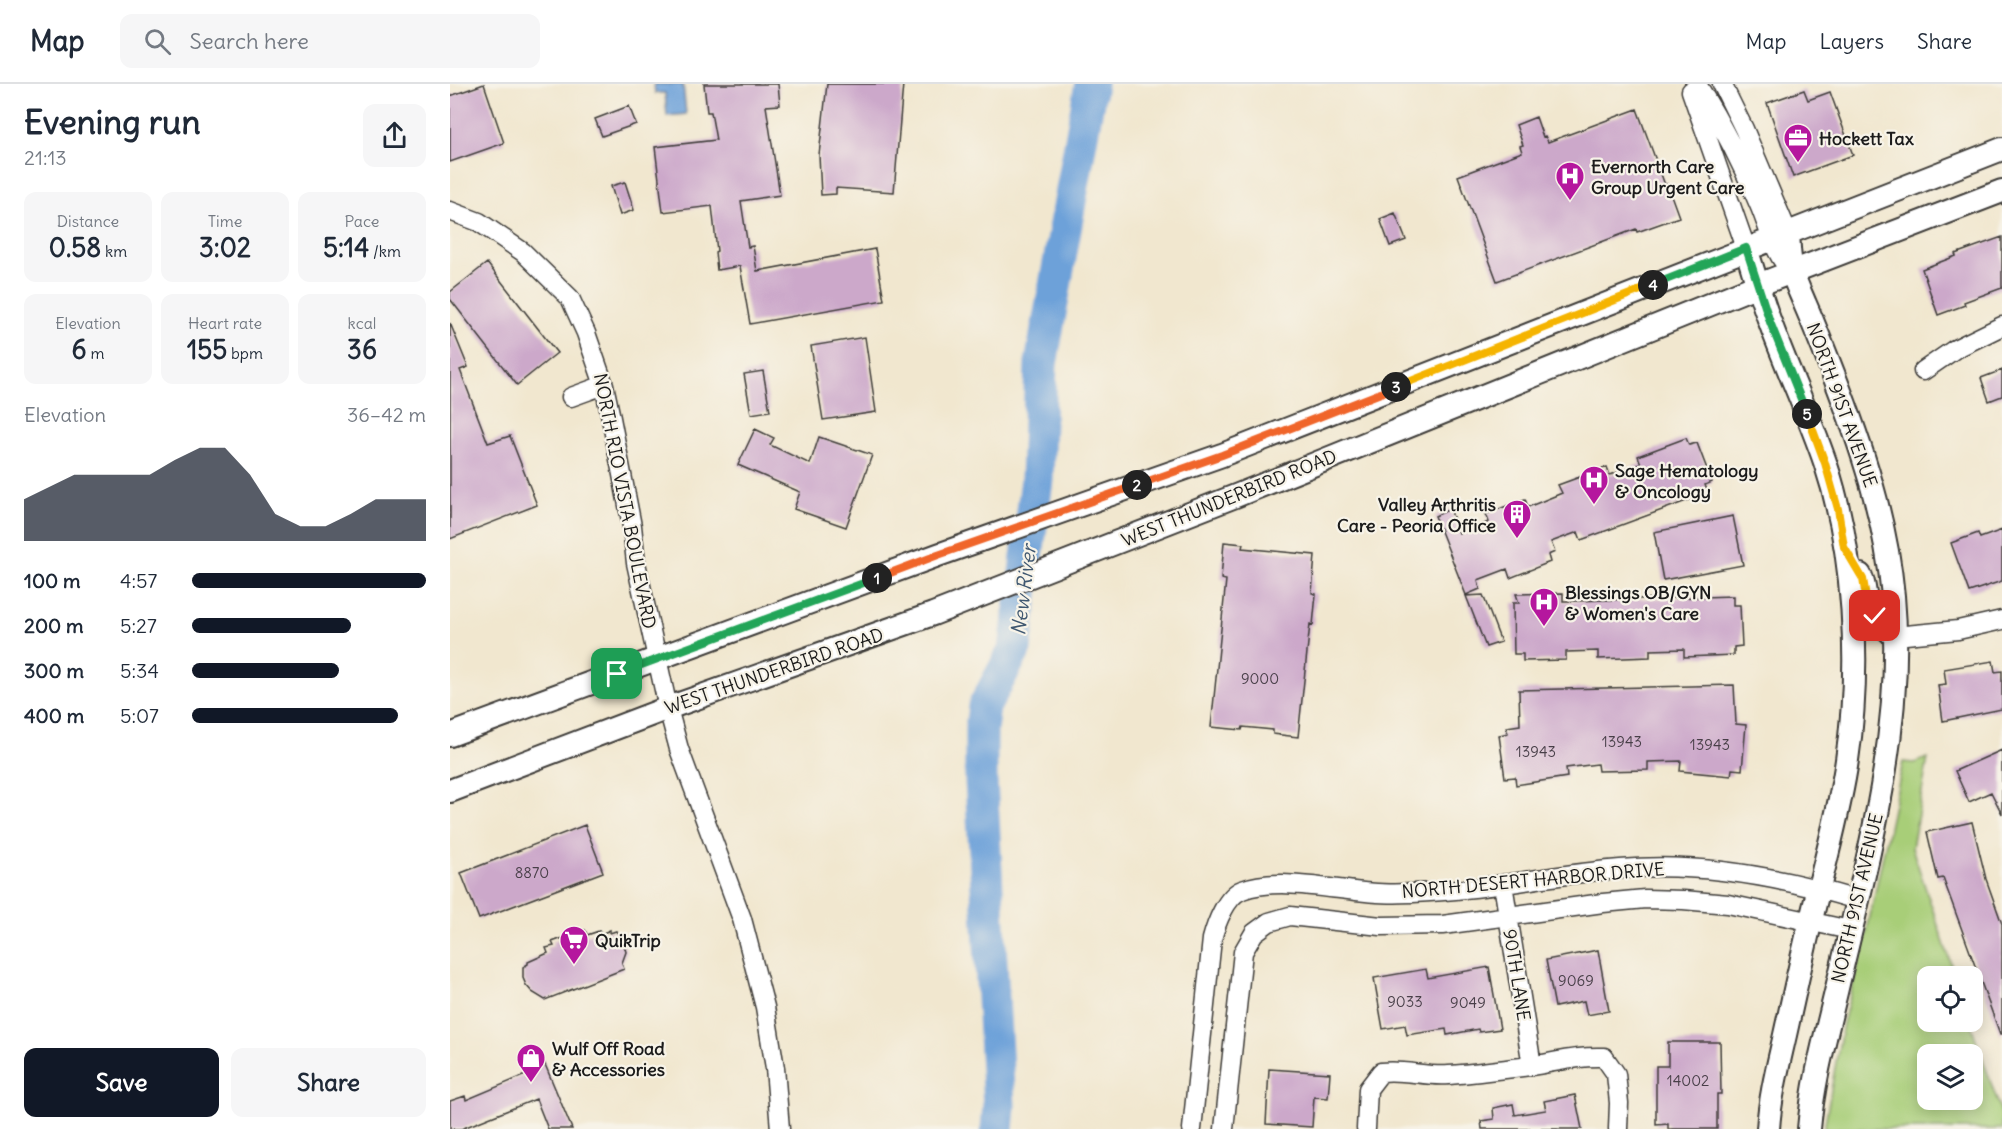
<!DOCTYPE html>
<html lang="en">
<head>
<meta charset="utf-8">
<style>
	body { margin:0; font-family:Delius,sans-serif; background:#f6f6f7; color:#1f2937; height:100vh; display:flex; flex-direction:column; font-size:22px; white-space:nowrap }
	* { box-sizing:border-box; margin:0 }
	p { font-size:20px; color:#747a83 }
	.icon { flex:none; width:33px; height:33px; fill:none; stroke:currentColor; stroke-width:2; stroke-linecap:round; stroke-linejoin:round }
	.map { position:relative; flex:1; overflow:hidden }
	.panel { display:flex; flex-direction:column; background:#fff; width:450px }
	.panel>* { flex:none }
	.fabs { position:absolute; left:1467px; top:882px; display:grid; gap:12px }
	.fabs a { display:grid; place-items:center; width:66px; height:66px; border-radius:12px; background:#fff; box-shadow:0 3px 15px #0003; font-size:30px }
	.pin { position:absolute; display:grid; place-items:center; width:51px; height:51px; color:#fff; margin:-26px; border-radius:12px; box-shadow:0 3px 9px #0006 }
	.km { position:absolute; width:30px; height:30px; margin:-15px; border-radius:50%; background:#222; color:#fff; font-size:16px; line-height:30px; text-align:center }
	.round { display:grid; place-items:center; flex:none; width:63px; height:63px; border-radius:12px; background:#f6f6f7 }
	.summary { display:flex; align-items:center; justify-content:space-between; height:102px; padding:0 24px }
	h1 { font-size:33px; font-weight:700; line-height:45px }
	.stats { display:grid; grid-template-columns:repeat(3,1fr); gap:9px; height:102px; padding:6px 24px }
	.stats div { display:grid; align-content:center; border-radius:12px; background:#f6f6f7; text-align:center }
	.stats b { font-size:26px; font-weight:700 }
	.stats small { font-size:16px; font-weight:400 }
	.stats p { font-size:16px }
	.chart { height:168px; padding:12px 24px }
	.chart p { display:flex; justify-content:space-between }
	.chart svg { width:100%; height:108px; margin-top:6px; fill:#111827; opacity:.7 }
	.cta { display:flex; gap:12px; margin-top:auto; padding:12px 24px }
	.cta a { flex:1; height:69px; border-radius:12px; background:#111827; color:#fff; font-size:24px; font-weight:700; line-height:69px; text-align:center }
	.cta a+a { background:#f6f6f7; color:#1f2937 }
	ul { padding:0 24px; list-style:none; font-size:20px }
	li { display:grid; grid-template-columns:96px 72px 1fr; align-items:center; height:45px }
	li i { height:15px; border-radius:8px; background:#111827 }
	header { display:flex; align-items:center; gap:36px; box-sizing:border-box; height:84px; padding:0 30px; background:#fff; border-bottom:2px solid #e0e1e3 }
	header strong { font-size:28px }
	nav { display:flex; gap:33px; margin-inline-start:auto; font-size:21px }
	.search { width:420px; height:54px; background:#f6f6f7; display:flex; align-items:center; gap:15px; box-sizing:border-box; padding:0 21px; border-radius:12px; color:#747a83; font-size:22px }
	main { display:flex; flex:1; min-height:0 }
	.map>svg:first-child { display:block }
	.green { fill:#a8ce78; stroke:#62754a; stroke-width:1.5; fill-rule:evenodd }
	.water { fill:#6da1d9; stroke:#445e7a; stroke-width:1.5 }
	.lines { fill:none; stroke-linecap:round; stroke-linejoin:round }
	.river { stroke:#6da1d9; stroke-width:33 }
	.building { fill:#cca8ca }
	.minor-casing { stroke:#3c3a37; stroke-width:21 }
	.major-casing { stroke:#3c3a37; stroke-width:26 }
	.minor { stroke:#fff; stroke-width:18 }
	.major { stroke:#fff; stroke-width:22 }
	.split-1-casing { stroke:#fff; stroke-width:12 }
	.split-2-casing { stroke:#fff; stroke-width:12 }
	.split-3-casing { stroke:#fff; stroke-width:12 }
	.split-4-casing { stroke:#fff; stroke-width:12 }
	.split-5-casing { stroke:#fff; stroke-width:12 }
	.split-6-casing { stroke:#fff; stroke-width:12 }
	.split-1 { stroke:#22a559; stroke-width:8 }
	.split-2 { stroke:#f0652b; stroke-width:8 }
	.split-3 { stroke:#f0652b; stroke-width:8 }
	.split-4 { stroke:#f5b400; stroke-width:8 }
	.split-5 { stroke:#22a559; stroke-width:8 }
	.split-6 { stroke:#f5b400; stroke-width:8 }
	.labels { text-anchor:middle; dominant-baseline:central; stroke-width:4.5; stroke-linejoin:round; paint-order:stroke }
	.number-label { font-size:15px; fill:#483f48 }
	.poi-label { font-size:18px; font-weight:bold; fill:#1c1c1c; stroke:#f7f3e8; text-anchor:start }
	.street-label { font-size:18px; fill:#1c1c1c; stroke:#f7f3e8 }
	.water-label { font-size:20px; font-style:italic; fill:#405871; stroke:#f7f3e8 }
</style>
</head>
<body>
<header>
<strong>Map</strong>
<div class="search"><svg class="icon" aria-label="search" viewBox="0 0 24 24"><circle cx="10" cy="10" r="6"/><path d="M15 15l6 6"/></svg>Search here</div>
<nav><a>Map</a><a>Layers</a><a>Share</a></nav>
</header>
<main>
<section class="panel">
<div class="summary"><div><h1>Evening run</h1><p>21:13</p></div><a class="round"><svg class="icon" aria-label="share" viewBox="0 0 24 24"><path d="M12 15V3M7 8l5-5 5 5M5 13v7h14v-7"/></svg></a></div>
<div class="stats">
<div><p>Distance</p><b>0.58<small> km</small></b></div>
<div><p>Time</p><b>3:02</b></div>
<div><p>Pace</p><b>5:14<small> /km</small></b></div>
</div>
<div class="stats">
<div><p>Elevation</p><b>6<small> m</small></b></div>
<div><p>Heart rate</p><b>155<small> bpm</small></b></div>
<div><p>kcal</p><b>36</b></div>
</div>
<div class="chart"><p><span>Elevation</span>36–42 m</p>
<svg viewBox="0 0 160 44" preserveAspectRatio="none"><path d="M0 44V27L10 22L20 17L30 17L40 17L50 17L60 11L70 6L80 6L90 17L100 33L110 38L120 38L130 33L140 27L150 27L160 27V44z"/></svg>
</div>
<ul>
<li><b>100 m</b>4:57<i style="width:100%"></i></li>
<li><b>200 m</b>5:27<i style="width:68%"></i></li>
<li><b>300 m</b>5:34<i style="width:63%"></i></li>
<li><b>400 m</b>5:07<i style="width:88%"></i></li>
</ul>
<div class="cta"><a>Save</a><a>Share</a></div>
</section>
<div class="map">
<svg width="1552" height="1045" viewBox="0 0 1552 1045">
	<rect width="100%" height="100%" fill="#f7f3e8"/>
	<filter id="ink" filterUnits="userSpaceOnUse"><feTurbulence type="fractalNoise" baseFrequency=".0167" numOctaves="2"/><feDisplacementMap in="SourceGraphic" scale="12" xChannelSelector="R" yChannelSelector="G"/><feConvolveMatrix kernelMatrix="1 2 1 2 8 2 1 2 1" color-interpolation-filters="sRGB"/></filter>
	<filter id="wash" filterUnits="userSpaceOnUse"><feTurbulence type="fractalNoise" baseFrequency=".008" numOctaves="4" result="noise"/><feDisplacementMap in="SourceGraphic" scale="24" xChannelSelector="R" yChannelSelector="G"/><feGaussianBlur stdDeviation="1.35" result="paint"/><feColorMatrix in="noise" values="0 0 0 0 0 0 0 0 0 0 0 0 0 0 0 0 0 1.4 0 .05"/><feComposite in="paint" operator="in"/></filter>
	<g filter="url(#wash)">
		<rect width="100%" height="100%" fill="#f1e7cf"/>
		<path class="green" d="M1478,674L1462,764L1505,892H1478V938H1520L1552,1031V1045H1374L1393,939L1416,851L1453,678L1464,679ZM1478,970H1522V1016H1478Z"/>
		<path class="water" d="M204,0H233L236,30L217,32L215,9H205Z"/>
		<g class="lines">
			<path class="river" d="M547,1045L549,1022L531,696V645L534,623L565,565L587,396L591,280L641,0"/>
		</g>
		<g id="blocks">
			<path class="building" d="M34,0L54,59L0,78V12Z
				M254,0H328L330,21L316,22L330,111L291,117L298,163L303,162L307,187L425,165L434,216L300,240L290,182L267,186L265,168L267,167L262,122L213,128L205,63L266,56L261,28H257Z
				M377,0H453L444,108L386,104V110L371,111L369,71Z
				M1354,6L1358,16L1380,8L1403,71L1343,93L1317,19Z
				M179,22L186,40L152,52L145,35Z
				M1187,25L1215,101L1217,100L1229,133L1187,148L1186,145L1047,197L1008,92L1072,68L1070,62L1073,61L1066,41L1086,33L1093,53L1095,52L1098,58Z
				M175,98L184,126L170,131L161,102Z
				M945,129L956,156L940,162L930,135Z
				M1552,153V204L1514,218L1515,221L1488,231L1472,185L1506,172L1505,170Z
				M37,179L107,269L67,301L0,215V208Z
				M0,239L18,283L10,286L38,359L60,352L87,421L0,455Z
				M415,253L426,328L373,336L361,262Z
				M1552,286V312L1539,317L1531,294Z
				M313,287L320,327L301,330L294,290Z
				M305,345L324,354L320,361L360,380L369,353L422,371L396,443L344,425L350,408L288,381Z
				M1236,354L1239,361L1247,359L1262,398L1255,401L1258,409L1131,456L1128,448L1101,458L1105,468L1098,471L1100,478L1060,494L1057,485L1028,496L1030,505L1016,511L985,432L1000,425L1009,449L1039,438L1036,430L1075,415L1078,423L1112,409L1108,401L1157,383L1160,391L1191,380L1188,372Z
				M1283,432L1293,481L1213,496L1204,448Z
				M1552,446V497L1519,508L1501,459L1528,449L1530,454Z
				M774,458L793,460L792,464L865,471L862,509L866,510L863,541L860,540L848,653L823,650V646L793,643L792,646L761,643L776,496L771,495Z
				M1113,509V517H1124L1283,512V521H1290L1292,562L1284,563V571L1234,573V565L1200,566V573L1148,575V567L1116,568V576L1073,577V570H1064L1063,519H1069L1066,510Z
				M1033,511L1051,558L1036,563L1016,512Z
				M1543,577L1545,588L1552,587V625L1493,637L1488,601L1496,600L1494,585Z
				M1284,601L1286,640L1296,641L1292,686L1282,685L1281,692L1230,687L1231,677L1198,678V686L1148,687L1147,680L1116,684L1117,693L1066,701L1065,693L1055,694L1049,651L1058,649L1056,643L1070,641L1069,606Z
				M1552,666V730L1541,708L1519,718L1505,687Z
				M1522,738L1536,795L1552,840V950H1550L1493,794L1488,795L1477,748Z
				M135,741L153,788L29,835L11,789Z
				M135,846L137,851L149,847L151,850L160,846V849L166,847L173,857L176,868L172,879L174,885L95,916L82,908L76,901L73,894V883L78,880V878L98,869L96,864L104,862L102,858Z
				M1148,866L1159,927L1137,931L1134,917L1105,923L1096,876Z
				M1039,883L1050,945L1029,948L1028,945L997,951L996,945L957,951L955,941L933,945L924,894L976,885L978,894Z
				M1218,958H1270L1271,1010H1267V1045H1218V1040L1206,1041V982H1218Z
				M94,978L122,1045H98L86,1015L11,1045H0V1017L15,1012L16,1016L80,989L78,985Z
				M819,985L880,989L878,1014L864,1013L862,1043L816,1040Z
				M1125,1011L1132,1045H1032L1031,1037L1044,1035L1043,1024L1063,1020L1065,1031L1096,1026L1094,1017Z"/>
		</g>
	</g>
	<g filter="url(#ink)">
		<use href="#blocks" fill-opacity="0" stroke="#3c3a37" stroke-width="1.5"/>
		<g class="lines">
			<g class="minor-casing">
				<path id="minor" d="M1247,0C1271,39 1293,81 1310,123C1320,147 1324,171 1343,189
					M1272,0L1294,45L1338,149
					M1241,7L1296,164
					M0,127L29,138L73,168L120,214L136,249L154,301L161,334L182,442L186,479L218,624L229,665L292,835L315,923L325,984L330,1045
					M1473,287L1505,265L1552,242
					M121,313L154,301
					M1445,552L1508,546L1552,536
					M1053,800L1082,982
					M742,1045L762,855C766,840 776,812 792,806C830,792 886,807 927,809C939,810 951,809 963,809C1033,807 1101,790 1170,785C1250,778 1331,793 1407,816
					M774,1045L793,868L804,849L819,838L840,832L931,842L993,841L1153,819L1195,815L1233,816L1278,820L1400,846
					M916,1045L918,1005L931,988C954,985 976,993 999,991C1026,989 1054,985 1081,982C1107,978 1126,972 1154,973L1166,990L1169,1019L1168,1045"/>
			</g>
			<g class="major-casing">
				<path id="major" d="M1338,149C1339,162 1339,177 1343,190C1346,200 1351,210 1355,220C1365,243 1374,266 1383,289C1411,361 1436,434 1443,512C1455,645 1417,776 1387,904C1376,951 1363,997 1359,1045
					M1296,164C1304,189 1311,214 1320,238C1337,285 1359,331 1375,378C1405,468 1411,582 1397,676C1391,719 1379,762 1369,804C1356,853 1346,902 1335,951C1328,982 1320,1013 1318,1045
					M1410,491C1415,499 1414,510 1417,519C1422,533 1434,543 1445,552
					M0,651L488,471L772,371L1552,65
					M0,707L218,624L483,530L788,411L1308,201L1552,107"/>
			</g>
			<use href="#minor" class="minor"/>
			<use href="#major" class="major"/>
		</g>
	</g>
	<g class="lines" filter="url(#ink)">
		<g class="split-1-casing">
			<path id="split-1" d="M167,590L427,494"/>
		</g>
		<g class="split-2-casing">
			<path id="split-2" d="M427,494L488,471L687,401"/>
		</g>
		<g class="split-3-casing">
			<path id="split-3" d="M687,401L772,371L946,303"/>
		</g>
		<g class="split-4-casing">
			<path id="split-4" d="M946,303L1203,201"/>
		</g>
		<g class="split-5-casing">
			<path id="split-5" d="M1203,201L1296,164L1320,238L1357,330"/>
		</g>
		<g class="split-6-casing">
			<path id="split-6" d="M1357,330L1375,379L1388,425L1394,463L1413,495L1417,519L1425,532"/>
		</g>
		<use href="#split-1" class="split-1"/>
		<use href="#split-2" class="split-2"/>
		<use href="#split-3" class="split-3"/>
		<use href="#split-4" class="split-4"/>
		<use href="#split-5" class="split-5"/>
		<use href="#split-6" class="split-6"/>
	</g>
	<defs>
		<g id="office-pin" transform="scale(1.5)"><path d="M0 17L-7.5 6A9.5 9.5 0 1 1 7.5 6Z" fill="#b5179e" stroke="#f7f3e8"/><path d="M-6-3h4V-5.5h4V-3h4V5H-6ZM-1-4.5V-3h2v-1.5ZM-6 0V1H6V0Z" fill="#fff"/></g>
		<g id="hospital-pin" transform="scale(1.5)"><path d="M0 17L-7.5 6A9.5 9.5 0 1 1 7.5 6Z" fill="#b5179e" stroke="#f7f3e8"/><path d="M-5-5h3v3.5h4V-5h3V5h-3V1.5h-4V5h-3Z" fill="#fff"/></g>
		<g id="building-pin" transform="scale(1.5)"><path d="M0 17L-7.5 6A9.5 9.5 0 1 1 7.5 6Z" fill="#b5179e" stroke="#f7f3e8"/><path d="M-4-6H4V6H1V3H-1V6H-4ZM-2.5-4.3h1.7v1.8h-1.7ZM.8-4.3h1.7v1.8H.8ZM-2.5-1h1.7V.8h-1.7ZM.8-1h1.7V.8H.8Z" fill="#fff"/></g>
		<g id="supermarket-pin" transform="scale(1.5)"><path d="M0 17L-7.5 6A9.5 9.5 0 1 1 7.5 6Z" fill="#b5179e" stroke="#f7f3e8"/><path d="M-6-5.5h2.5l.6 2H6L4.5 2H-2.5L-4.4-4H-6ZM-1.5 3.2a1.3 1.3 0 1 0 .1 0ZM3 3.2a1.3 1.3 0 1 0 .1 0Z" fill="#fff"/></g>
		<g id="shop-pin" transform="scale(1.5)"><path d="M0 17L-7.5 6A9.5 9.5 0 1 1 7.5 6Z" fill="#b5179e" stroke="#f7f3e8"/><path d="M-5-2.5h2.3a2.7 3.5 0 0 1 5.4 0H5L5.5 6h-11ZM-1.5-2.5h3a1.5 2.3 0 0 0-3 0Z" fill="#fff"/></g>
	</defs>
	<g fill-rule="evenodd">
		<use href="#office-pin" x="1348" y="54"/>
		<use href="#hospital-pin" x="1120" y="92"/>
		<use href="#hospital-pin" x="1144" y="396"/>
		<use href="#building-pin" x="1067" y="430"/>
		<use href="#hospital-pin" x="1094" y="518"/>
		<use href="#supermarket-pin" x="124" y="856"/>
		<use href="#shop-pin" x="81" y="974"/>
	</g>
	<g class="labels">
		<g class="number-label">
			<text x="810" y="594">9000</text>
			<text x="1172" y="657">13943</text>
			<text x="1260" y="660">13943</text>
			<text x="1086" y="667">13943</text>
			<text x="82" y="788">8870</text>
			<text x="1126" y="896">9069</text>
			<text x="955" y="917">9033</text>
			<text x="1018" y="918">9049</text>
			<text x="1238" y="996">14002</text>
		</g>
		<g class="poi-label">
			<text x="1369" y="54">Hockett Tax</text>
			<text x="1141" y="82">Evernorth Care<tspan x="1141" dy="21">Group Urgent Care</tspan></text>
			<text x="1165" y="386">Sage Hematology<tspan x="1165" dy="21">&amp; Oncology</tspan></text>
			<text x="1046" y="420" text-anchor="end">Valley Arthritis<tspan x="1046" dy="21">Care - Peoria Office</tspan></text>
			<text x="1115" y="508">Blessings OB/GYN<tspan x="1115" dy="21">&amp; Women's Care</tspan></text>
			<text x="145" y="856">QuikTrip</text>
			<text x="102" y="964">Wulf Off Road<tspan x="102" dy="21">&amp; Accessories</tspan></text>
		</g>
		<g class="street-label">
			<text transform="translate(1392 321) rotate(70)">NORTH 91ST AVENUE</text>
			<text transform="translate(779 414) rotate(-22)">WEST THUNDERBIRD ROAD</text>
			<text transform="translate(175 417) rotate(79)">NORTH RIO VISTA BOULEVARD</text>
			<text transform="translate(324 587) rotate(-19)">WEST THUNDERBIRD ROAD</text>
			<text transform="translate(1083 796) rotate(-5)">NORTH DESERT HARBOR DRIVE</text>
			<text transform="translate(1407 814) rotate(-77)">NORTH 91ST AVENUE</text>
			<text transform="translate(1067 891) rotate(81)">90TH LANE</text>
		</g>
		<g class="water-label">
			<text transform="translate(573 506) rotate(-83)">New River</text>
		</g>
	</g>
</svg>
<div class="fabs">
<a><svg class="icon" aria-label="locate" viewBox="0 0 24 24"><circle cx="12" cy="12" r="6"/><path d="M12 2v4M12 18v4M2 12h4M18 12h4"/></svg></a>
<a><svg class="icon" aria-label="layers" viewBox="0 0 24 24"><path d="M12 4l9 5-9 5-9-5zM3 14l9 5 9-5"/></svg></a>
</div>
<div class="pin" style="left:167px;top:590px;background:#1e9e55"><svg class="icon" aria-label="arrive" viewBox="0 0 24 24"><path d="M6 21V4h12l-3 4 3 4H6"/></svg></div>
<div class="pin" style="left:1425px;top:532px;background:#d93025"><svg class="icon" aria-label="check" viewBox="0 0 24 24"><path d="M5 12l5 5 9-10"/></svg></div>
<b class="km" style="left:427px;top:494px">1</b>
<b class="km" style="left:687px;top:401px">2</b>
<b class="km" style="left:946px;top:303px">3</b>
<b class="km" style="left:1203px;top:201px">4</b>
<b class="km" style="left:1357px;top:330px">5</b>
</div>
</main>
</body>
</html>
